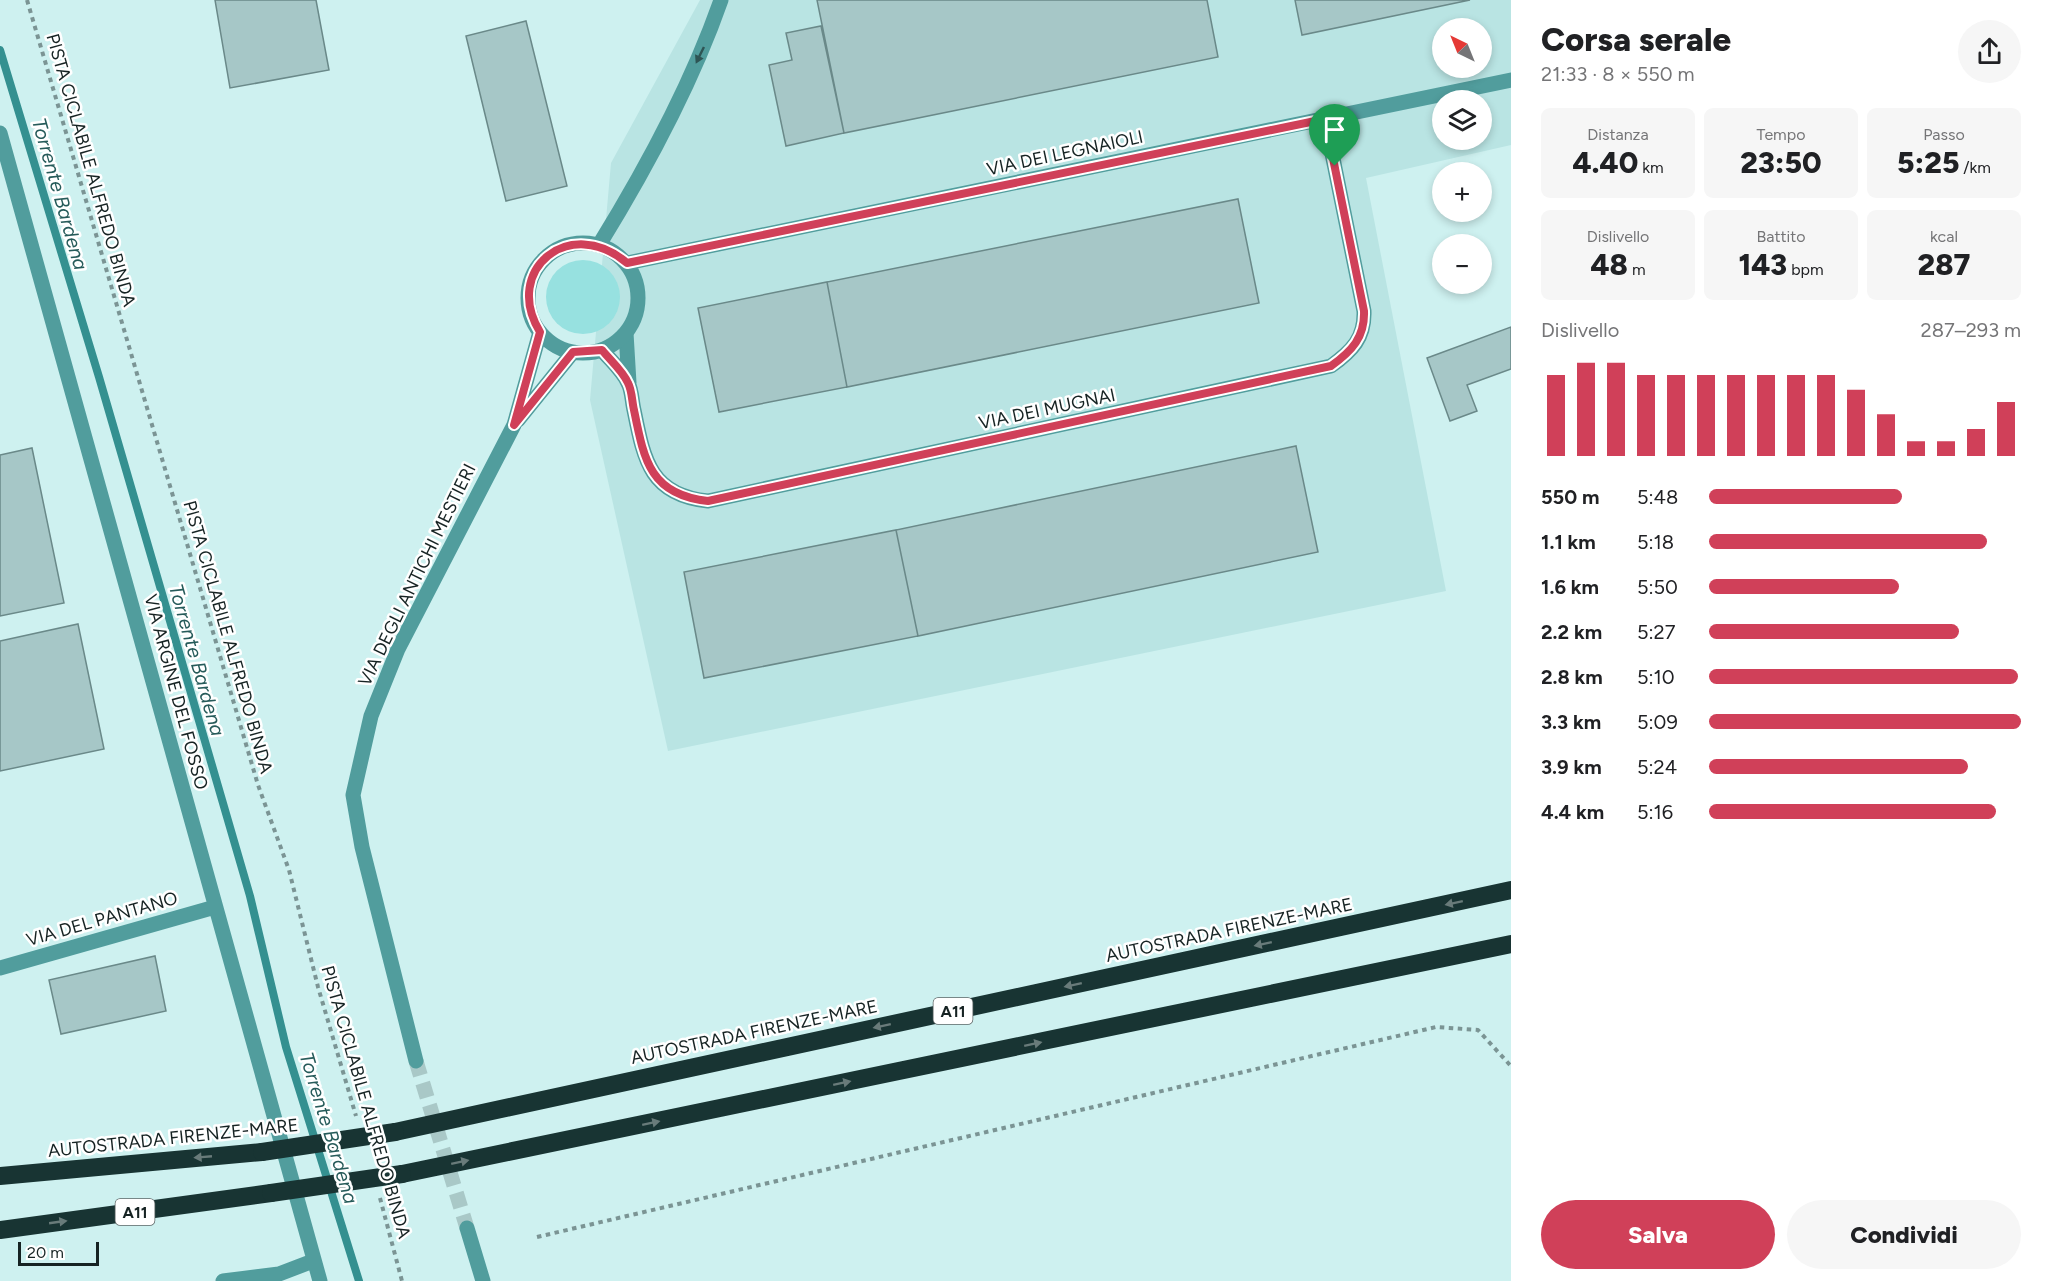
<!DOCTYPE html>
<html lang="it">
<head>
<meta charset="utf-8">
<style>
	body { margin:0; font-family:Figtree,sans-serif; background:#f6f6f6; color:#202124; height:100vh; display:flex; flex-direction:column; font-size:22px; white-space:nowrap }
	* { box-sizing:border-box; margin:0 }
	p { font-size:20px; color:#757577 }
	.icon { flex:none; width:33px; height:33px; fill:none; stroke:currentColor; stroke-width:2; stroke-linecap:round; stroke-linejoin:round }
	.map { position:relative; flex:1; overflow:hidden }
	.side { display:flex; flex-direction:column; background:#fff; width:540px }
	.side>* { flex:none }
	.needle { width:39px; rotate:317deg }
	.controls { position:absolute; left:1432px; top:18px; display:grid; gap:12px }
	.controls a { display:grid; place-items:center; width:60px; height:60px; border-radius:50%; background:#fff; box-shadow:0 3px 9px #0003; font-size:30px }
	.scale { position:absolute; left:18px; bottom:15px; width:81px; box-sizing:border-box; padding-left:6px; border:3px solid #162323; border-top:0; font-size:16px; line-height:21px; white-space:nowrap; color:#162323; -webkit-text-stroke:4px #fff; paint-order:stroke }
	.pin { position:absolute; display:grid; place-items:center; width:51px; height:51px; color:#fff; margin:-62px -26px; border-radius:50% 50% 50% 0; rotate:-45deg; box-shadow:0 0 6px #0007 }
	.pin .icon { rotate:45deg }
	.round { display:grid; place-items:center; flex:none; width:63px; height:63px; border-radius:32px; background:#f6f6f6 }
	.summary { display:flex; align-items:center; justify-content:space-between; height:102px; padding:0 30px }
	h1 { font-size:33px; font-weight:800; line-height:45px }
	.figures { display:grid; grid-template-columns:repeat(3,1fr); gap:9px; height:102px; padding:6px 30px }
	.figures div { display:grid; align-content:center; border-radius:9px; background:#f6f6f6; text-align:center }
	.figures b { font-size:30px; font-weight:800 }
	.figures small { font-size:16px; font-weight:400 }
	.figures p { font-size:16px }
	.chart { height:168px; padding:12px 30px }
	.chart p { display:flex; justify-content:space-between }
	.chart svg { width:100%; height:108px; margin-top:6px; stroke:#d04059; stroke-width:6 }
	.action { display:flex; gap:12px; margin-top:auto; padding:12px 30px }
	.action a { flex:1; height:69px; border-radius:36px; background:#d04059; color:#fff; font-size:24px; font-weight:800; line-height:69px; text-align:center }
	.action a+a { background:#f6f6f6; color:#202124 }
	ul { padding:0 30px; list-style:none; font-size:20px }
	li { display:grid; grid-template-columns:96px 72px 1fr; align-items:center; height:45px }
	li i { height:15px; border-radius:8px; background:#d04059 }
	main { display:flex; flex:1; min-height:0 }
	.map>svg:first-child { display:block }
	.built { fill:#b9e4e3; fill-rule:evenodd }
	.green { fill:#97e1e0 }
	.lines { fill:none; stroke-linecap:round; stroke-linejoin:round }
	.stream { stroke:#349090; stroke-width:8 }
	.building { fill:#a6c7c7; stroke:#6a8989; stroke-width:1.5 }
	.tertiary-tunnel { stroke:#a9c8c7; stroke-width:15; stroke-dasharray:15 8; stroke-linecap:butt }
	.path { stroke:#7b9494; stroke-width:4; stroke-dasharray:4.5 4.5; stroke-linecap:butt }
	.minor { stroke:#519d9d; stroke-width:15 }
	.tertiary { stroke:#519d9d; stroke-width:15 }
	.motorway { stroke:#183433; stroke-width:18 }
	.motorway-bridge { stroke:#183433; stroke-width:18 }
	.oneway { fill:#2e5454 }
	.oneway2 { fill:#697b7a }
	.route-casing { stroke:#fff; stroke-width:12 }
	.route { stroke:#d04059; stroke-width:8 }
	.labels { text-anchor:middle; dominant-baseline:central; stroke-width:5; stroke-linejoin:round; paint-order:stroke }
	.shield { fill:#fff; stroke:#5c6565; stroke-width:1.5 }
	.shield-label { font-size:16px; font-weight:bold; fill:#162323 }
	.street-label { font-size:18px; fill:#162323; stroke:#fff }
	.water-label { font-size:20px; font-style:italic; fill:#265b5a; stroke:#fff }
</style>
</head>
<body>
<main>
<div class="map">
<svg width="1511" height="1281" viewBox="0 0 1511 1281">
	<rect width="100%" height="100%" fill="#cef1f0"/>
	<path class="built" d="M700,0H1511V145L1366,178L1446,591L668,751L590,400L611,163ZM1443,28H1482V68H1443ZM1443,100H1482V140H1443Z"/>
	<path class="green" d="M546 297a37 37 0 1 1 74 0a37 37 0 1 1-74 0Z"/>
	<g class="lines">
		<path class="stream" d="M0,50L99,377L250,896L286,1047L359,1281"/>
	</g>
	<path class="building" d="M215,0H316L329,70L230,88Z
		M817,0H1207L1218,57L844,133Z
		M1295,0H1470L1302,35Z
		M526,21L567,186L506,201L466,36Z
		M821,26L844,133L786,146L769,65L792,60L786,33Z
		M1238,199L1259,303L847,387L827,282Z
		M827,282L847,387L719,412L698,308Z
		M1511,327V369L1467,385L1477,411L1450,421L1427,358Z
		M1296,446L1318,552L918,636L896,530Z
		M32,448L64,603L0,616V455Z
		M896,530L918,636L704,678L684,572Z
		M78,624L104,749L0,771V641Z
		M155,956L166,1011L61,1034L49,980Z"/>
	<g class="lines">
		<path class="tertiary-tunnel" d="M416,1061L467,1228"/>
		<path class="path" d="M27,0L258,785L289,870L318,987L356,1116
			M380,1198L402,1281
			M537,1237L1436,1027L1478,1030L1510,1065L1511,1069"/>
		<path class="minor" d="M0,133L320,1281
			M626,333L629,383
			M602,350C610,360 623,371 628,383C632,390 632,402 634,410C644,460 650,495 708,501L1331,366C1352,351 1365,338 1364,311L1325,119
			M0,968L215,907
			M223,1281L279,1274L313,1261"/>
		<path class="tertiary" d="M528 298a55 55 0 1 1 110 0a55 55 0 1 1-110 0Z
			M599,245C647,167 691,86 721,0
			M627,263L1511,80
			M518,420L573,352
			M416,1061L362,847L353,795L371,716L398,649L514,425L540,332
			M467,1228L483,1281"/>
		<path class="motorway" d="M395,1132L1511,890
			M402,1174L1511,944
			M0,1176L262,1152
			M0,1230L271,1193"/>
		<path class="motorway-bridge" d="M262,1152L395,1132
			M271,1193L402,1174"/>
	</g>
	<defs><path id="oneway-solid" d="M-6-.8H1V-3.2L6.5 0L1 3.2V.8H-6Z" transform="scale(1.5)"/></defs>
	<use class="oneway" href="#oneway-solid" transform="translate(700 55) rotate(116)"/>
	<g class="oneway2">
		<use href="#oneway-solid" transform="translate(1454 903) rotate(168)"/>
		<use href="#oneway-solid" transform="translate(1263 944) rotate(168)"/>
		<use href="#oneway-solid" transform="translate(1073 985) rotate(168)"/>
		<use href="#oneway-solid" transform="translate(882 1026) rotate(168)"/>
		<use href="#oneway-solid" transform="translate(1033 1044) rotate(-12)"/>
		<use href="#oneway-solid" transform="translate(842 1083) rotate(-12)"/>
		<use href="#oneway-solid" transform="translate(651 1123) rotate(-12)"/>
		<use href="#oneway-solid" transform="translate(203 1157) rotate(175)"/>
		<use href="#oneway-solid" transform="translate(460 1162) rotate(-12)"/>
		<use href="#oneway-solid" transform="translate(58 1222) rotate(-8)"/>
	</g>
	<g class="lines">
		<g class="route-casing">
			<path id="route" d="M1325,119L1364,311C1365,337 1352,351 1331,366L708,501C650,495 644,460 634,410C632,402 632,390 628,383C623,371 610,360 602,350L573,352L514,425L540,332C502,270 570,214 627,263Z"/>
		</g>
		<use href="#route" class="route"/>
	</g>
	<g class="labels">
		<g class="shield">
			<rect x="933.5" y="998" width="39" height="26" rx="4.5"/>
			<rect x="115.5" y="1199" width="39" height="26" rx="4.5"/>
		</g>
		<g class="shield-label">
			<text x="953" y="1011">A11</text>
			<text x="135" y="1212">A11</text>
		</g>
		<g class="street-label">
			<text transform="translate(1065 153) rotate(-12)">VIA DEI LEGNAIOLI</text>
			<text transform="translate(91 170) rotate(74)">PISTA CICLABILE ALFREDO BINDA</text>
			<text transform="translate(1047 409) rotate(-12)">VIA DEI MUGNAI</text>
			<text transform="translate(417 575) rotate(-64)">VIA DEGLI ANTICHI MESTIERI</text>
			<text transform="translate(228 637) rotate(74)">PISTA CICLABILE ALFREDO BINDA</text>
			<text transform="translate(176 692) rotate(75)">VIA ARGINE DEL FOSSO</text>
			<text transform="translate(102 919) rotate(-16)">VIA DEL PANTANO</text>
			<text transform="translate(1229 930) rotate(-12)">AUTOSTRADA FIRENZE-MARE</text>
			<text transform="translate(754 1032) rotate(-12)">AUTOSTRADA FIRENZE-MARE</text>
			<text transform="translate(366 1102) rotate(74)">PISTA CICLABILE ALFREDO BINDA</text>
			<text transform="translate(173 1138) rotate(-6)">AUTOSTRADA FIRENZE-MARE</text>
		</g>
		<g class="water-label">
			<text transform="translate(60 194) rotate(74)">Torrente Bardena</text>
			<text transform="translate(197 660) rotate(74)">Torrente Bardena</text>
			<text transform="translate(329 1128) rotate(73)">Torrente Bardena</text>
		</g>
	</g>
</svg>
<div class="controls">
<a><svg class="needle" viewBox="-14 -14 28 28"><path d="M0-13l5 13h-10z" fill="#e53935"/><path d="M0 13l5-13h-10z" fill="#757577"/></svg></a>
<a><svg class="icon" aria-label="layers" viewBox="0 0 24 24"><path d="M12 4l9 5-9 5-9-5zM3 14l9 5 9-5"/></svg></a>
<a>+</a>
<a>−</a>
</div>
<div class="scale">20 m</div>
<div class="pin" style="left:1335px;top:166px;background:#1e9e55"><svg class="icon" aria-label="arrive" viewBox="0 0 24 24"><path d="M6 21V4h12l-3 4 3 4H6"/></svg></div>
</div>
<section class="side">
<div class="summary"><div><h1>Corsa serale</h1><p>21:33 · 8 × 550 m</p></div><a class="round"><svg class="icon" aria-label="share" viewBox="0 0 24 24"><path d="M12 15V3M7 8l5-5 5 5M5 13v7h14v-7"/></svg></a></div>
<div class="figures">
<div><p>Distanza</p><b>4.40<small> km</small></b></div>
<div><p>Tempo</p><b>23:50</b></div>
<div><p>Passo</p><b>5:25<small> /km</small></b></div>
</div>
<div class="figures">
<div><p>Dislivello</p><b>48<small> m</small></b></div>
<div><p>Battito</p><b>143<small> bpm</small></b></div>
<div><p>kcal</p><b>287</b></div>
</div>
<div class="chart"><p><span>Dislivello</span>287–293 m</p>
<svg viewBox="0 0 160 44" preserveAspectRatio="none"><path d="M5 44V11M15 44V6M25 44V6M35 44V11M45 44V11M55 44V11M65 44V11M75 44V11M85 44V11M95 44V11M105 44V17M115 44V27M125 44V38M135 44V38M145 44V33M155 44V22"/></svg>
</div>
<ul>
<li><b>550 m</b>5:48<i style="width:62%"></i></li>
<li><b>1.1 km</b>5:18<i style="width:89%"></i></li>
<li><b>1.6 km</b>5:50<i style="width:61%"></i></li>
<li><b>2.2 km</b>5:27<i style="width:80%"></i></li>
<li><b>2.8 km</b>5:10<i style="width:99%"></i></li>
<li><b>3.3 km</b>5:09<i style="width:100%"></i></li>
<li><b>3.9 km</b>5:24<i style="width:83%"></i></li>
<li><b>4.4 km</b>5:16<i style="width:92%"></i></li>
</ul>
<div class="action"><a>Salva</a><a>Condividi</a></div>
</section>
</main>
</body>
</html>
